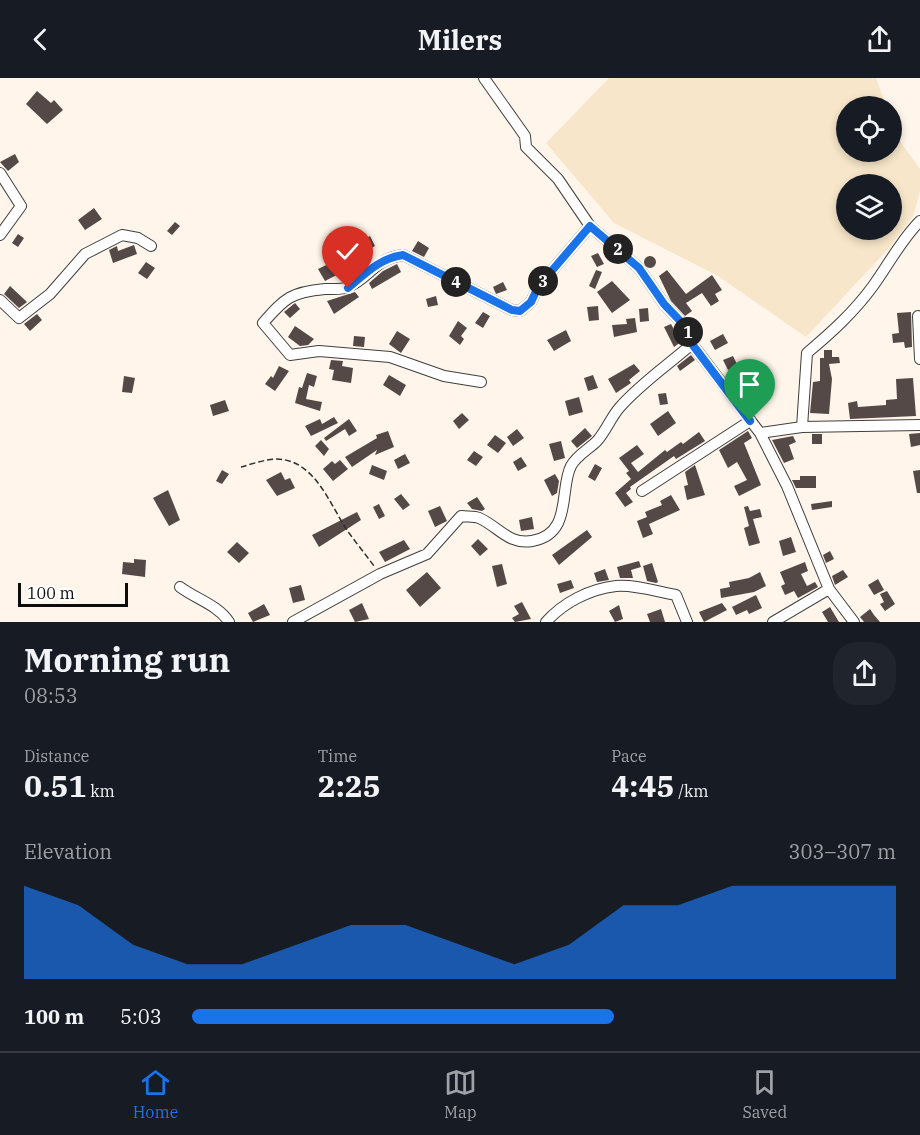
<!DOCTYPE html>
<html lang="en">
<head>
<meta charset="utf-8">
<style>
	body { margin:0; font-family:"IBM Plex Serif",serif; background:#20242c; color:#f1f3f6; height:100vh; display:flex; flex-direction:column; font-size:22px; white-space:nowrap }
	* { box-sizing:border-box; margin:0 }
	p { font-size:20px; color:#9ea1a6 }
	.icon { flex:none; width:33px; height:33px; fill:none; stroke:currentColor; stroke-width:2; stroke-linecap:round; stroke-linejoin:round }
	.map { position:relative; height:544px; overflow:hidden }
	.panel { display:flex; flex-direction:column; background:#171b24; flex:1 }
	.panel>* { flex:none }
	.tools { position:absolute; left:836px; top:18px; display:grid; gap:12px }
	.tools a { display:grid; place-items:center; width:66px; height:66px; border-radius:50%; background:#171b24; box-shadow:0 3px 9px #0003; font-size:30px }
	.scale { position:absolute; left:18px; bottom:15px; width:110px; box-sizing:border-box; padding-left:6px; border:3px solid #0c0c0c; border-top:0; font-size:16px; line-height:21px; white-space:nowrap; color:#0c0c0c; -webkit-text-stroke:4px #fff; paint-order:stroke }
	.pin { position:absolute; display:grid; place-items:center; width:51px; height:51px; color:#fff; margin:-62px -26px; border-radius:50% 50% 50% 0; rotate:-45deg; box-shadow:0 0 6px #0007 }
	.pin .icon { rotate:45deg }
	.km { position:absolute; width:30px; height:30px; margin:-15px; border-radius:50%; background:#222; color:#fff; font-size:16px; line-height:30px; text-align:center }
	.round { display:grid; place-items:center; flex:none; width:63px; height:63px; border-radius:24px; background:#20242c }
	.overview { display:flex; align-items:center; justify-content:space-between; height:102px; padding:0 24px }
	h1 { font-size:33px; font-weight:800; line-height:45px }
	.stats { display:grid; grid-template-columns:repeat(3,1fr); gap:9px; height:102px; padding:6px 24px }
	.stats div { display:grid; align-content:center }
	.stats b { font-size:30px; font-weight:800 }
	.stats small { font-size:16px; font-weight:400 }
	.stats p { font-size:16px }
	.chart { height:168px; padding:12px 24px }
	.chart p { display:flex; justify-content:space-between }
	.chart svg { width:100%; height:108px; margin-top:6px; fill:#1a73e8; opacity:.7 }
	ul { padding:0 24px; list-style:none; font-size:20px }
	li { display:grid; grid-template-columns:96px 72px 1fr; align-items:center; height:45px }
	li i { height:15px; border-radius:8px; background:#1a73e8 }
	header { display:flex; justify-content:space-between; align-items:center; height:78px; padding:0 24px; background:#171b24; font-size:27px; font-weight:800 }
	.tab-bar { display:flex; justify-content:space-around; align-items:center; height:84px; border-top:2px solid #363941; background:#171b24; font-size:16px; color:#9ea1a6 }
	.tab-bar a { display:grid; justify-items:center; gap:3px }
	.tab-bar .current { color:#1a73e8 }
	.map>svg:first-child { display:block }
	.farmland { fill:#f7e6c9; fill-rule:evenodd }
	.building { fill:#554947 }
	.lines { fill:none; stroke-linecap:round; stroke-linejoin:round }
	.minor-casing { stroke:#3f3f3f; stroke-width:12 }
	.path { stroke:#2e2e2e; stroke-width:1.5; stroke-dasharray:6 3; stroke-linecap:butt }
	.minor { stroke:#fff; stroke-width:10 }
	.route-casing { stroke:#fff; stroke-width:12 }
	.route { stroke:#1a73e8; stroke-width:8 }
</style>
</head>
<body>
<header><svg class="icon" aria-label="back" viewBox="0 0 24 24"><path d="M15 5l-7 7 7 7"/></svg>Milers<svg class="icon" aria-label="share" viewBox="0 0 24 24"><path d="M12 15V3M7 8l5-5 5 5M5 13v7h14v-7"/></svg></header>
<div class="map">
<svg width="920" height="544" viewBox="0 0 920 544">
	<rect width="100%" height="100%" fill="#fff5ea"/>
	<path class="farmland" d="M609,0H876L886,28H846V74H891V43L897,59L920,91V114L913,138L890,169L806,259L718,198L614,145L546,65ZM846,106H891V152H846Z"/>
	<path class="building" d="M37,13L51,25L54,22L63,32L47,46L26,26Z
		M15,76L19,84L8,93L0,84Z
		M94,130L102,141L85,152L78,142Z
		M175,144L180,148L172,157L167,153Z
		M18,156L24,160L18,169L12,165Z
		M370,158L375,168L360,176L364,183L325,203L318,191L347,177L345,174Z
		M418,163L429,170L424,179L412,173Z
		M134,167L137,176L113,185L109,172L117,168L118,173Z
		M598,175L604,186L597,189L591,178Z
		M644 184a6 6 0 1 1 12 0a6 6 0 1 1-12 0Z
		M146,184L155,190L147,201L138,195Z
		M397,186L401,194L372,211L369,205L383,193Z
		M596,192L602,194L595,211L589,208Z
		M667,192L686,216L712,197L722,212L715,216L719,223L711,228L702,215L686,225L692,233L685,238L671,223L659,198Z
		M612,203L630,222L612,235L597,214Z
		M503,204L507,212L496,216L493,209Z
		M10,208L27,224L19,230L4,216Z
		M355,214L359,219L334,236L327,223Z
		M436,218L438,227L428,229L426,221Z
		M295,225L300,231L290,240L284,234Z
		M598,228L599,242L589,243L587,229Z
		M648,230L649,243L640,244L639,231Z
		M483,234L490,238L483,250L475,245Z
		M911,234L912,269L905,270L904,264L893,265L892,256L899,255L897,235Z
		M37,236L42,242L30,253L24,246Z
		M635,240L637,254L614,259L612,247L627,246L626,241Z
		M458,243L467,250L461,258L464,261L460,267L449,258Z
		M671,246L681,264L674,269L664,249Z
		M295,248L314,261L308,267L300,268L288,259Z
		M566,252L571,263L554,273L547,262Z
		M397,253L410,261L401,275L389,266Z
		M723,256L728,265L715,272L710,263Z
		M354,258L365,259L364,269L353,268Z
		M824,272H832V279H839L840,285L829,286L832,301L829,336L810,335L813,304L820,303V280H824Z
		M691,277L695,282L680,293L677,288Z
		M733,278L738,288L728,292L723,282Z
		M331,282L343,283L342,288L353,290L351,305L332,302L334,292L329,291Z
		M634,286L640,293L629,302L631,305L616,315L608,301Z
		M279,288L289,293L275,313L265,306L271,298L273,300Z
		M743,288L752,302L761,310L755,316L757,319L750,325L741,315L750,307L736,293Z
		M307,295L317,298L314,309L309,307L306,321L322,324L320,333L295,325L299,309L302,310Z
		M389,297L406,307L400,318L383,307Z
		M593,297L598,310L588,313L584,300Z
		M124,298L135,300L132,315L122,314Z
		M913,300L916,338L850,341L848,325L857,323L858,329L886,327V322L897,321L896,301Z
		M666,315L668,326L660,327L658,316Z
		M579,319L583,334L569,338L565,323Z
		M225,322L229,333L213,338L210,327Z
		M668,333L676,345L658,358L650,346Z
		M462,335L469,342L459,351L453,343Z
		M334,339L338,345L311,358L305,348L320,341L322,346Z
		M349,341L357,353L349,358L345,351L326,363L324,360Z
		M585,350L592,358L577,370L571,363Z
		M517,351L524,360L513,368L507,359Z
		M388,353L394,369L375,377L377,372L352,389L345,379L377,360L376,357Z
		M748,353L752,360L744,365L761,407L739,418L734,408L747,402L737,384L728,390L719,372Z
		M699,354L705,363L676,381L674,378L630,409L631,411L626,415L633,424L625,429L615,415L631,401L626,395L629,393L619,380L637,367L644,376L631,385L638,394L665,372L667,374L681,364L683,366Z
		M920,355V367L911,369L909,356Z
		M812,356H822V366H812Z
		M495,357L506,365L498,375L487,367Z
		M793,358L796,364L789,367L794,381L784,385L772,362Z
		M321,362L329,371L324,378L315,368Z
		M561,363L565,380L554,383L549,366Z
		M474,373L483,379L476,388L467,382Z
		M405,376L410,385L398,391L394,382Z
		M521,379L527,388L518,393L513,384Z
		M340,382L348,391L333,403L323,391L332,383L335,386Z
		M595,386L602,390L595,403L588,399Z
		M372,387L387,393L384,402L369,396Z
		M695,387L705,417L687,422L684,408L688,407L685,394Z
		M222,392L229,396L222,406L216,403Z
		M920,392V415H917L913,393Z
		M281,394L285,402L290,400L295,410L277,418L266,402Z
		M555,396L559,403L557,415L552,418L544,402Z
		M800,398H816V410H796L792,402H800Z
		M168,412L180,442L169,448L153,420Z
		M401,416L410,427L403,432L394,421Z
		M671,417L680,432L649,446L653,456L643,460L637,443L647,439L645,434L662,427L660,423Z
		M477,419L485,431L482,433L472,431L467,425Z
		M832,423V429L812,432L811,426Z
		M379,426L385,438L379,441L373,429Z
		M440,428L447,443L435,449L428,433Z
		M748,428L750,433L760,431L762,439L753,441L760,465L749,468L744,450L749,448L744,429Z
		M357,434L361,442L319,469L312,457Z
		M532,439L534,451L521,453L519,442Z
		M587,452L592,459L559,487L552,477Z
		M791,459L796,474L783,478L779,463Z
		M478,461L488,471L480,478L471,468Z
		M404,462L410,471L385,484L379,474Z
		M237,464L249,475L239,485L227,474Z
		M830,473L834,481L826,485L823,477Z
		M134,481L146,482L145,499L122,496L123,484L134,485Z
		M639,483L641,489L631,492L633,500H620L617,489Z
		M805,484L808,493L801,496L807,508L815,504L818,509L798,520L794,513L785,517L781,508L785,506L780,494Z
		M652,485L658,504L656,505L647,503L643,488Z
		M502,486L507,506L497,509L492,488Z
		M605,491L609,502L597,504L594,495Z
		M843,492L848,499L835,507L832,498Z
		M427,494L441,510L420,529L406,512Z
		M760,494L766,508L754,514L721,520L720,511L730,509L729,504L749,500Z
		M878,501L884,512L874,517L868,507Z
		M571,502L574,510L560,515L557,506Z
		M301,507L305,522L293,525L289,510Z
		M887,513L895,526L885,533L880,526L884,524L880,516Z
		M756,517L762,530L749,536L747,532L736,537L732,529Z
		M522,524L531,541L515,544L512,540L519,536L514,528Z
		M362,525L369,541L355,544L349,532Z
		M722,525L727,532L704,544L699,534Z
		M264,526L270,537L253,544L248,535Z
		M619,527L623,541L615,544L609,533Z
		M830,529L839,544H828L822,534Z
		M661,531L665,544H650L647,536Z
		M870,531L874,537L880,544H864L860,539Z"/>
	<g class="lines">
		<g class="minor-casing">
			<path id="minor" d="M484,0L525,58L526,69L558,101L590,148L639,190L664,226L685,248L692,266L760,355L787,408L829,511L854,544
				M0,95L21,128L0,157
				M0,222L19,240L50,216L85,176L122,157L138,160L151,168
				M918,238L920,281
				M481,304L444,298L390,279L319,273L290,277L263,245C285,220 291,214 325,211C332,211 342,212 348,209C370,200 374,181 403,177L512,232L520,233L531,224L538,209L590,148
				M802,349L807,275C832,254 854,234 873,208C889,186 901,162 920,143
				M760,355L802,349L920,347
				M642,413L750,343
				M180,509C196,521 218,527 229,544
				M293,544L380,496L427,476L461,438C466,439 474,438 479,440C498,448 508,467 532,463C573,456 559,411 571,388C576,378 589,371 597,363C606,353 611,339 620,329C640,306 669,286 692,266
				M546,544C563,525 589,511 616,508C634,506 658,514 676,517L687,544
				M773,544L829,511"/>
		</g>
		<path class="path" d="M241,389C252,386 266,381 277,381C316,382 330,428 349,455C357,466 366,477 374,488"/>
		<use href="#minor" class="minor"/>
	</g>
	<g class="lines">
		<g class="route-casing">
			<path id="route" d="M348,210C365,196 380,180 403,177L512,232L520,233L531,224L538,209L590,148L639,190L664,226L685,248L692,266L750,343"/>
		</g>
		<use href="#route" class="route"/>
	</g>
</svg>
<div class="tools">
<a><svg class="icon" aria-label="locate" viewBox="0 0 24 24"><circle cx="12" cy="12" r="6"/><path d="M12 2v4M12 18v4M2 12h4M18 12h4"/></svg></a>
<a><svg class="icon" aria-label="layers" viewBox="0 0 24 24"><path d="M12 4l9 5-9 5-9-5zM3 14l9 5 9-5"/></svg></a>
</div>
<div class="scale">100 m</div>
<div class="pin" style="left:750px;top:343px;background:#1e9e55"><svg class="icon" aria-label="arrive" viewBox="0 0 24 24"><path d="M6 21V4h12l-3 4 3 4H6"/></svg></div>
<div class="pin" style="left:348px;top:210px;background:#d93025"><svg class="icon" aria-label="check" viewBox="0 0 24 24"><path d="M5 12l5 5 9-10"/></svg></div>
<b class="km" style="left:688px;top:254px">1</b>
<b class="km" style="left:618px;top:171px">2</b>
<b class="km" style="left:543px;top:203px">3</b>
<b class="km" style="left:456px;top:204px">4</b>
</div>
<section class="panel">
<div class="overview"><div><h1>Morning run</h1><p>08:53</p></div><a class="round"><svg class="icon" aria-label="share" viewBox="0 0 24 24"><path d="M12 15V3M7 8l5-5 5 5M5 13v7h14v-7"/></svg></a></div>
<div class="stats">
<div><p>Distance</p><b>0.51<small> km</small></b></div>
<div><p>Time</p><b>2:25</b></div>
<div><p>Pace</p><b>4:45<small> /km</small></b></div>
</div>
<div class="chart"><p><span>Elevation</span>303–307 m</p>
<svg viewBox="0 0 160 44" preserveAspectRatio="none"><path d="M0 44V6L10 14L20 30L30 38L40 38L50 30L60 22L70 22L80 30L90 38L100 30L110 14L120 14L130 6L140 6L150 6L160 6V44z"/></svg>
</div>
<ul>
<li><b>100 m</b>5:03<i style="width:60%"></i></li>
</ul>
</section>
<nav class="tab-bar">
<a class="current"><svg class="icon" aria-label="home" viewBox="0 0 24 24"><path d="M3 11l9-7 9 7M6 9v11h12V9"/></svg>Home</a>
<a><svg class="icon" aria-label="map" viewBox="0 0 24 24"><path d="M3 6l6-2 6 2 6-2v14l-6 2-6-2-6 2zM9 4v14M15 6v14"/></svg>Map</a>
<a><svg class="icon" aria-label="saved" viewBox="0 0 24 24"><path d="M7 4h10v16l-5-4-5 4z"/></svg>Saved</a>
</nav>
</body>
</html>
